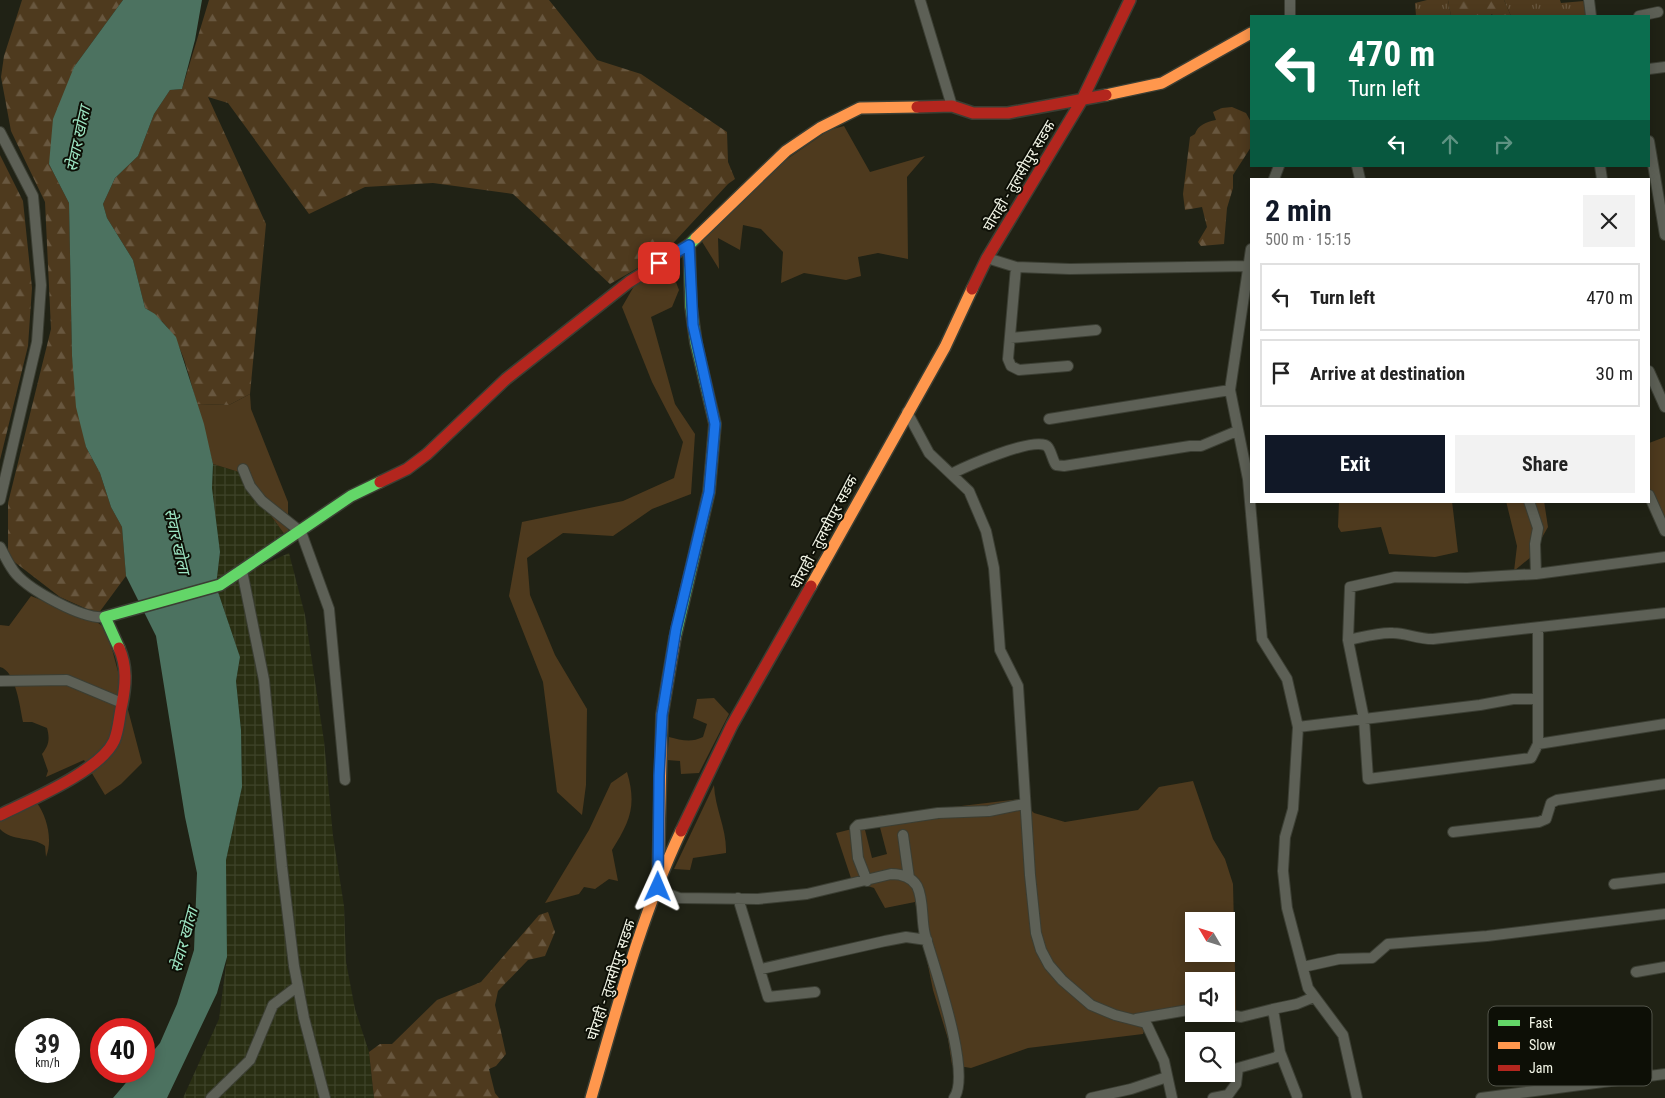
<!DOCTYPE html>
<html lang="en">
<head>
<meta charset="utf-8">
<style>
	:root { --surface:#fff; --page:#f2f2f2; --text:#222; --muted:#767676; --line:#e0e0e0; --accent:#111827 }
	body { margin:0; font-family:"Roboto Condensed","Noto Sans Devanagari",sans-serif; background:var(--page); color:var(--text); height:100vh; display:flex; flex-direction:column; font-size:19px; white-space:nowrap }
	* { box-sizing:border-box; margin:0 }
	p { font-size:16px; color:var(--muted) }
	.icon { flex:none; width:28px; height:28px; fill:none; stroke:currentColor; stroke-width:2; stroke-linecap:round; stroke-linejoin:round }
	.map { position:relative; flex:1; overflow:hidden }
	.side { position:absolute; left:1250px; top:178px; width:400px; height:325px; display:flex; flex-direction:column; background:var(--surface); border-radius:0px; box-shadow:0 2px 12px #0003 }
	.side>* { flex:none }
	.banner { position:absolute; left:1250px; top:15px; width:400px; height:152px; border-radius:0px; box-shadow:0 2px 12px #0003; background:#0b6e4f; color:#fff; overflow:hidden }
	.needle { width:32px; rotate:308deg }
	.controls { position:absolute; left:1185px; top:912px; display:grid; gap:10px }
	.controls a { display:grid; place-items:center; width:50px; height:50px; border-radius:0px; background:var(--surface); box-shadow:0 2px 12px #0003; font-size:25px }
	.speed { position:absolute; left:15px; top:1018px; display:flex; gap:10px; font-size:25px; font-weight:700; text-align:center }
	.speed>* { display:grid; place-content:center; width:65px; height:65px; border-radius:50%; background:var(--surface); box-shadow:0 2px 12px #0003; line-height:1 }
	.speed small { font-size:12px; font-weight:400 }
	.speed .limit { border:8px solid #d22; background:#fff; color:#111 }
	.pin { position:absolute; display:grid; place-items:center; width:42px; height:42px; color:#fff; margin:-21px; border-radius:10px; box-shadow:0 2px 8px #0006 }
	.me { position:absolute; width:55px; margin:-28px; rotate:1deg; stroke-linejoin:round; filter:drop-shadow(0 0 4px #0008) }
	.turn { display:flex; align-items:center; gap:18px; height:105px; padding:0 15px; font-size:22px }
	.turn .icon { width:65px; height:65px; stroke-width:2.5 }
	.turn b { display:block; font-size:35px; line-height:42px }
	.lanes { display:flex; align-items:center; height:48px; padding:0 15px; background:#0003; justify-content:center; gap:25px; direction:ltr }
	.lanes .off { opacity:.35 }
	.round { display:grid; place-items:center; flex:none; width:52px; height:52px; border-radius:0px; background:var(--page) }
	.summary { display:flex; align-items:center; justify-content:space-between; height:85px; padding:0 15px }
	h1 { font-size:30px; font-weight:700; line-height:38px; color:var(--accent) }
	.cta { display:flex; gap:10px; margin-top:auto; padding:10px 15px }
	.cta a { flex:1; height:58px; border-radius:0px; background:var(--accent); color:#fff; font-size:20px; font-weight:700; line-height:58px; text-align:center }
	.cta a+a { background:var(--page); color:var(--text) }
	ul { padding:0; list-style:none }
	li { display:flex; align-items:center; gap:15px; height:68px; margin:0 10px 8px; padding:0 5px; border:2px solid var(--line); border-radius:0px }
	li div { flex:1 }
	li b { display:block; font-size:19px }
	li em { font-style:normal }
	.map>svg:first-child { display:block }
	.industrial { fill:url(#industrial-grid) }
	.grass { fill:#4e3a1e; fill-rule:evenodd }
	.forest { fill:url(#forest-firs) }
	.park { fill:url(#park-tufts) }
	.water { fill:#4c7260 }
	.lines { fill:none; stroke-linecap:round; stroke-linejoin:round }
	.street-casing { stroke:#3b3e33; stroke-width:12 }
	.fast-casing { stroke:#3b3e33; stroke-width:14 }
	.slow-casing { stroke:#3b3e33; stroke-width:14 }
	.jam-casing { stroke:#3b3e33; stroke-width:14 }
	.street { stroke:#5d6056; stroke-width:10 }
	.fast { stroke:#63d668; stroke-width:11 }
	.slow { stroke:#ff974d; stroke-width:11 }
	.jam { stroke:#b3261e; stroke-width:11 }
	.route-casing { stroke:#114b97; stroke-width:12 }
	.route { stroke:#1a73e8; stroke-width:9 }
	.labels { text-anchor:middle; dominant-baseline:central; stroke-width:4; stroke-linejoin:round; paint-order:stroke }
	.street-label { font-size:15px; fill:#f3f6e7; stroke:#0d0f06 }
	.water-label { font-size:16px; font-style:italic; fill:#9ce4c2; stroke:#0d0f06 }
	.key { fill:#0d0f06; stroke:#52544a; stroke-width:1 }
	.key-label { font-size:14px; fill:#f3f6e7 }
</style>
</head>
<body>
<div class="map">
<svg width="1665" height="1098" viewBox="0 0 1665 1098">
	<defs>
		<pattern id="industrial-grid" width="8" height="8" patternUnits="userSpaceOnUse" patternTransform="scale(1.25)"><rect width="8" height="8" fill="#292e12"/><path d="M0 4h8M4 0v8" fill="none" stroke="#3e4329"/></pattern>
		<pattern id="forest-firs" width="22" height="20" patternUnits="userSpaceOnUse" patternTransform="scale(1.25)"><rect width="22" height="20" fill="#4e3a1e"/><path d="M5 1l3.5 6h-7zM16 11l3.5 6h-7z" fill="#68573f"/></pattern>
		<pattern id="park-tufts" width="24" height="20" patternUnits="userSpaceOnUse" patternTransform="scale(1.25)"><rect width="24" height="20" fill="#4e3a1e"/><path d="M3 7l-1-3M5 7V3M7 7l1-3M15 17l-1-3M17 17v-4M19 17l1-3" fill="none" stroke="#68573f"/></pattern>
	</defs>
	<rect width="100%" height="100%" fill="#202215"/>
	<!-- industrial -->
	<path class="industrial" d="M213,464l26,8 49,67 -38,32 39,-18 16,62 19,126 9,95 11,70 2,56 9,47 14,43 5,46h-191l36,-79 8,-62 -1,-97 16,-73 -1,-57 -5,-49 4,-24 -24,-71 4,-34 -8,-64z"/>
	<!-- grass -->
	<path class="grass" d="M844,126l26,46 55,-16 -18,21 1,82 -30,-6 -20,4 3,19 -15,4 -42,-7 -23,10 2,-31 -22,-23 -18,-4 -3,25 -22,-12 1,31 -23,-37 55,-48 78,-54z
		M658,270l16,7 5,13 -7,17 -21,10 24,87 20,30 -4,60 -39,15 -39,27 -50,-3 -36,25 3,37 25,60 32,54 -1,76 -4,30 -25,-23 -14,-110 -34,-86 13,-74 101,-21 51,-23 9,-36 -31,-60 -30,-75 15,-26z
		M250,394l1,15 37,93v37l-49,-67 -26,-8 -16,-60 32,1z
		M1665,437v87l-2,1 -14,-36v-46z
		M1339,501h113l6,51 -23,5 -46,-3 -8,-27 -40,5 -3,-5z
		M1506,501h38l4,26 -17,30 -17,14 3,-25z
		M31,596l66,26 10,8 35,133 -21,21 -16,11 -21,-35 -38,17 2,-6 -6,-17c7,-9 8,-15 5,-26l-15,-6h-9c-3,-14 -7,-51 -23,-55v-42l9,1z
		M714,698l15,16 -30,59 -18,1 -1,-13 -13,-1 2,-23c12,3 22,6 34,0l4,-13 -14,-6 4,-19z
		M627,772c10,34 3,49 -15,78l6,31 -9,-2 -14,10 -11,-2 -5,7 -34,9 44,-73 22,-47z
		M1193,781l20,58 12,20 8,25 3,129 -10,-1v-31h-32v25l-43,5 -8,23 -115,14 -57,20 -19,-3 -4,-26 -15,-49 -18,-88 -30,6 -11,-20 -22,-7 -16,-48 28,-7 8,32 15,-4 -10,-38 143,-17 14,14 31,9 73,-12 21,-23zM1194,921h32v33h-32z
		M714,785c1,24 13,44 12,68l-33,5 -3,12 -16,-1z
		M37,803c10,14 16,37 9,54l-1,-11c-13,-10 -33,-4 -45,-17v-11z"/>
	<!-- forest -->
	<path class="forest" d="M22,0h101l-49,67 -25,97 20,39 3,153 14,91 14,26 11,34 11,20 4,49 -28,38 -38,-17 -52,-40v-54l43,-174 -6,-127 -34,-71 -10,-54 3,-21z
		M209,0h340l48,60 44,14 86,58 1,30 7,17 -7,5 -64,69 -54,31 -97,-90 -80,-11 -68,4 -56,27 -81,-111 -20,-6 58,127 -16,170 -21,11 -32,-1c-11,-37 -16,-75 -52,-96l-12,-48 -26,-42 -4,-14 12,-26 23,-22 16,-42 16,-24 12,-1z
		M1448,0h56l7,16h-18l-1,-2 -2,2h-39z
		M1232,107l14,6 5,9v25l-18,28v13l-6,20 -3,36 -23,2 -3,-4 9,-15 -5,-20 -17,3 -2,-16 7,-57 5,-3c3,-9 11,-12 21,-14l-3,-8 9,-4z
		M0,155l23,46 9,87 -4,58 -28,114z
		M548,912l7,20 -10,24 -17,4 -30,31 -3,14 11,49 -10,12 -7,3 6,24 4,5h-125l-5,-46 11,-8h12l45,-44 44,-18 58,-67z"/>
	<!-- park -->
	<path class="park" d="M1427,0h21l3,16h-35l-1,-13z
		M1504,0h56l1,3 23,-2 2,15h-75z"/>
	<!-- water -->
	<path class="water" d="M123,0h79l-7,40 -13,49 -12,1 -16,24 -16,42 -23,22 -12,26 4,14 26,42 12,48 10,6 21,23 28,87 9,40 -1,24 8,64 -4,34 24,71 -4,24 5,49 1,57 -16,73 1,97 -10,36 -50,105h-54l23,-27h8v-9l16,-19 17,-39 17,-54 3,-77 -12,-56 -29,-181 -30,-60 -4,-49 -11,-20 -11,-34 -14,-26 -10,-40 -4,-51 -3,-153 -20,-39 4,-45 21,-52z"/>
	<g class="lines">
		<!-- street casing -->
		<g class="street-casing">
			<path id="street" d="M920,0l32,106
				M1589,0l2,16
				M1290,16v-16
				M1639,16l19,-4
				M1649,69l16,-2
				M0,132l33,64 8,89 -4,57 -37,158
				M1649,141l16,94
				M1357,166l3,13
				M1600,166l2,13
				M1274,179l5,-13
				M1251,249l-21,141 18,89 14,160 25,40 11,48 -5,82 -8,28 -2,34 4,37 21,80 35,47 14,63
				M987,258l29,9 54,2 178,-3
				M1016,267l-8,92 3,7 8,4 49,-4
				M1010,338l86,-8
				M1649,371l16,36
				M907,412l22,41 40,38 17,40 8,37 6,82 18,36 12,189 6,58 5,17 8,15 13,15 29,25 24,10 31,8 18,38 8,37
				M1049,419l181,-29
				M243,469l7,17 12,15 39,31 28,77 16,171
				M951,474c16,-8 77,-35 94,-29 6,2 7,15 11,20l8,1 126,-20h11l36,-15
				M1649,495l16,36
				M1529,501l9,27 -3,16 1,30
				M0,547c5,9 9,19 16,27 14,16 67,46 89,43
				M1665,557l-129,17 -69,4 -72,-1 -45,10 -2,53 16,79 4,60 163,-21 7,-14 127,-20
				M242,571l22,109 18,187 12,99 10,52 21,80
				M1348,640c15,-3 31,-8 45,-7 14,0 23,6 40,6l232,-26
				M0,681l67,-1 55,23
				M1298,727l182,-22 33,-6h25
				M1538,744v-115
				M1453,832l86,-10 7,-3 5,-16 6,-3 108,-16
				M903,835l6,43
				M867,881l-9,-23 -3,-30 3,-3 80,-12 51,-2 35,-7
				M1614,884l51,-6
				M657,890l22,8 79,1 49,-5 84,-20c10,0 20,2 26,12 7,14 4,34 8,49 9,32 47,138 29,163
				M738,898l30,99 47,-5
				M1303,967l36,-8 33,-1 16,-14 99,-8 178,-22
				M761,969l124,-28 21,-4 21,3
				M1636,972l29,-5
				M1226,1014l15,3 32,-8
				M1136,1019l58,-10
				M1280,1052l17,44
				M211,1098l39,-38 23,-55 25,-19
				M1091,1098l40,-9 36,-12
				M1213,1098l15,-3 8,-11 2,-16 39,-11 3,-5 -7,-43 24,-5 17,-7
				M1481,1098l184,-24"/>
		</g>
		<!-- fast casing -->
		<g class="fast-casing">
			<path id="fast" d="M675,638l34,-146 6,-68 -19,-81 -5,-36 -2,-62 7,-7
				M119,648l-14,-31 115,-32 131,-89 29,-14"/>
		</g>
		<!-- slow casing -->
		<g class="slow-casing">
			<path id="slow" d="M1106,95l56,-12 89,-50
				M696,238l90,-87 34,-23 40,-20 57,-1
				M811,586l134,-239 27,-58
				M658,881l4,-166 13,-77
				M591,1098c26,-90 50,-182 90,-267"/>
		</g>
		<!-- jam casing -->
		<g class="jam-casing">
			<path id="jam" d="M917,107l35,-1 21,7h35l98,-18
				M972,289l15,-31 95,-158 48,-100
				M380,482l27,-13 20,-15 79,-75 123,-97 60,-37
				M0,815c30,-15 100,-44 114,-74 5,-11 5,-25 8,-37 4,-20 5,-38 -3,-56
				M681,831l51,-106 79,-139"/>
		</g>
		<!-- street -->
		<use href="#street" class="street"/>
		<!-- fast -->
		<use href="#fast" class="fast"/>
		<!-- slow -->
		<use href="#slow" class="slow"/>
		<!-- jam -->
		<use href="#jam" class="jam"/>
	</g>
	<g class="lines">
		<!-- route casing -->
		<g class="route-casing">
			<path id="route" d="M658,887l1,-111 3,-61 14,-86 33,-137 6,-68 -22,-99 -4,-80 -30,18"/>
		</g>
		<!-- route -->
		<use href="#route" class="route"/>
	</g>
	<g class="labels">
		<!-- street labels -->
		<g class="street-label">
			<text transform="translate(1019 176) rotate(-59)">घोराही - तुलसीपुर सडक</text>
			<text transform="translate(824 532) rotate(-62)">घोराही - तुलसीपुर सडक</text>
			<text transform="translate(611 980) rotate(-72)">घोराही - तुलसीपुर सडक</text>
		</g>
		<!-- water labels -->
		<g class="water-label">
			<text transform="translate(78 139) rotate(-78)">सेवार खोला</text>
			<text transform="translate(177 541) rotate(77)">सेवार खोला</text>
			<text transform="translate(184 940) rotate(-75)">सेवार खोला</text>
		</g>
	</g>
	<!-- legend -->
	<rect x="1488" y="1006" width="164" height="80" rx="8" class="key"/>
	<rect x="1498" y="1020" width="22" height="6" fill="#63d668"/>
	<rect x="1498" y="1042" width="22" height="7" fill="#ff974d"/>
	<rect x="1498" y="1065" width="22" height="6" fill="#b3261e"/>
	<g class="key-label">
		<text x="1529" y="1028">Fast</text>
		<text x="1529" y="1050">Slow</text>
		<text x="1529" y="1073">Jam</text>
	</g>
</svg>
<div class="controls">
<a><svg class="needle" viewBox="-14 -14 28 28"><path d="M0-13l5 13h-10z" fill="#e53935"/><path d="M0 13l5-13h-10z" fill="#767676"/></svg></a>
<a><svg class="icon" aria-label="sound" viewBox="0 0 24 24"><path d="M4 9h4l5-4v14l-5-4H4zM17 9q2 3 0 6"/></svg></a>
<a><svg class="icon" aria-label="search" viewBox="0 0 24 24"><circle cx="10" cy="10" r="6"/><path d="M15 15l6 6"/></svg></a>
</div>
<div class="speed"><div>39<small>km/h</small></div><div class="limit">40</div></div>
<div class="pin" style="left:659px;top:263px;background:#d93025"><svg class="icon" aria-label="arrive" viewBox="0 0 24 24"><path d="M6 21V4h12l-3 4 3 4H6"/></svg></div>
<svg class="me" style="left:658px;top:887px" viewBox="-20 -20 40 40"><path d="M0-17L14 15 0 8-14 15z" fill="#1a73e8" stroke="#fff" stroke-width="4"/></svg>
<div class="banner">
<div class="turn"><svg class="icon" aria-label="left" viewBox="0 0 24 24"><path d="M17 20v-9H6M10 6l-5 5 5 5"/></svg><div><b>470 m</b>Turn left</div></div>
<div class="lanes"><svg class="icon" aria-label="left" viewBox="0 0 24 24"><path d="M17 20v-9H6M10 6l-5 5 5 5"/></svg><svg class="icon off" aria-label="ahead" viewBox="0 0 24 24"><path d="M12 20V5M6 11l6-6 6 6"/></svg><svg class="icon off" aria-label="right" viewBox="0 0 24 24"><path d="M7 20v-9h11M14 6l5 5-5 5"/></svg></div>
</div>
<section class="side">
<div class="summary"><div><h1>2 min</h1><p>500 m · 15:15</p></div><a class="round"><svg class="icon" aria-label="close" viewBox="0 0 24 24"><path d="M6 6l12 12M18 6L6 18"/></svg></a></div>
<ul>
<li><svg class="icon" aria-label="left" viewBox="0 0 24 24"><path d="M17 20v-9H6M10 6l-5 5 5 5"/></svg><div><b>Turn left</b></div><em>470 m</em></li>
<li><svg class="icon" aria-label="arrive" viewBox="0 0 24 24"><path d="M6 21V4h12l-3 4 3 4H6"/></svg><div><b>Arrive at destination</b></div><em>30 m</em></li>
</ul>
<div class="cta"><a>Exit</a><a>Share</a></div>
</section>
</div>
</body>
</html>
